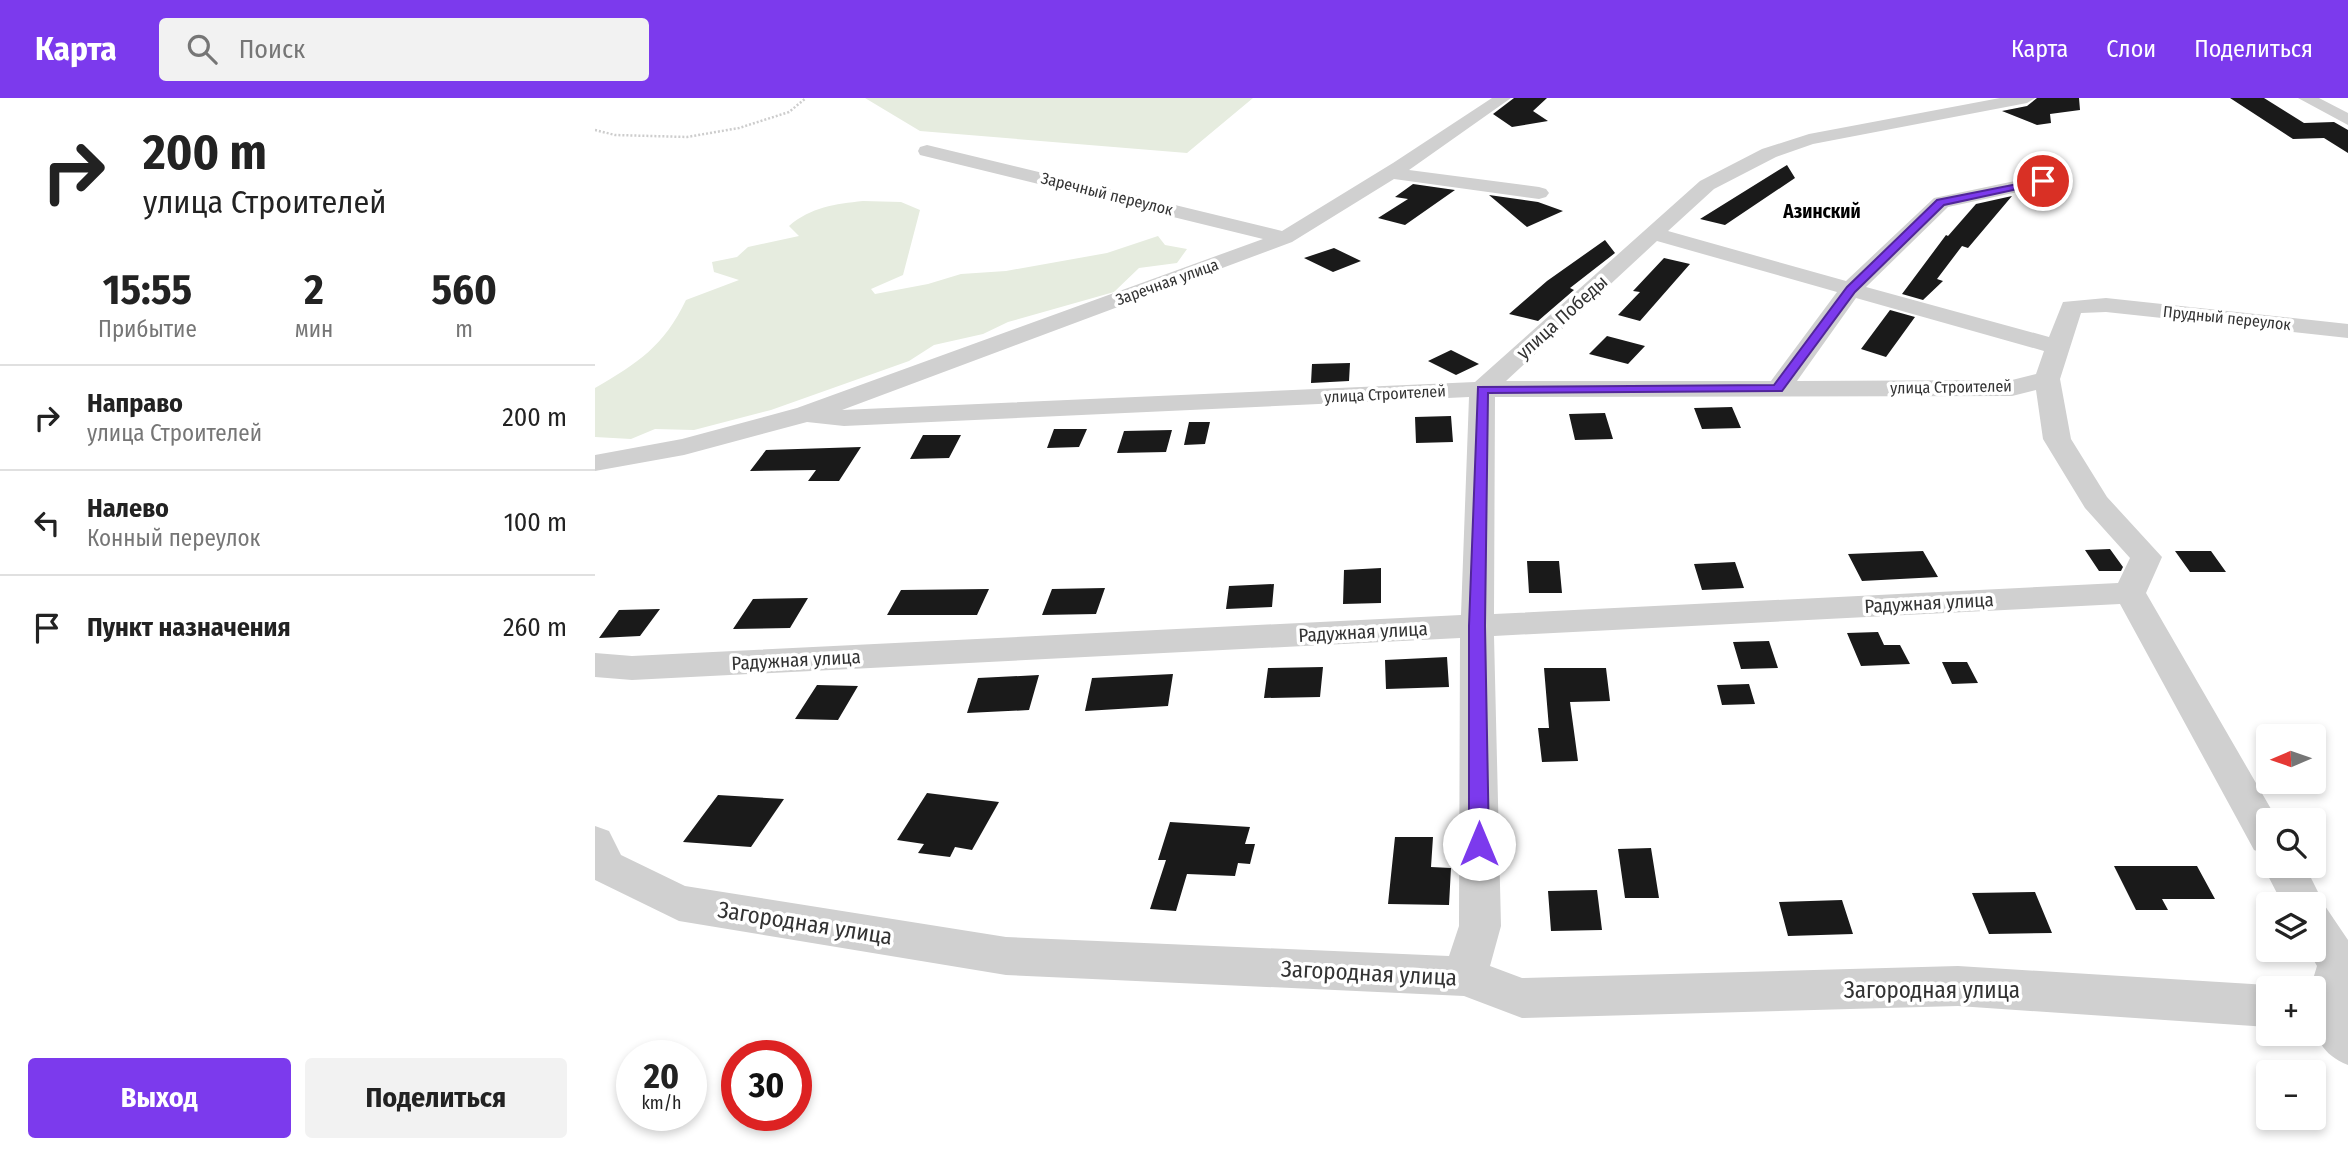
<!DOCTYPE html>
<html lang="ru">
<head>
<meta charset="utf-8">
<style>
	:root { --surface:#fff; --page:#f2f2f2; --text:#222; --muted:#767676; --line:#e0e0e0; --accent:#7c3aed }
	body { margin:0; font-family:"Fira Sans Condensed",sans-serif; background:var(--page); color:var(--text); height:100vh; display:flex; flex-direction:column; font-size:26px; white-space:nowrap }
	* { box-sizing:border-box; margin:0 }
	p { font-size:23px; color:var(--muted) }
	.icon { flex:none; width:38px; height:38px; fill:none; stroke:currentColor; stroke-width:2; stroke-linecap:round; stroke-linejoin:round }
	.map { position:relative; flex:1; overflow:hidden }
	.drawer { display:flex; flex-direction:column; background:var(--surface); width:595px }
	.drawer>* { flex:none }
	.banner { background:#fff; color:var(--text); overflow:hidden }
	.needle { width:46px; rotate:268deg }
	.fabs { position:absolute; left:1661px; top:626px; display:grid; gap:14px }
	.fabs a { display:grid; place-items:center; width:70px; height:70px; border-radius:7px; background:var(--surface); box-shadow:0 4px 10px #0003; font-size:35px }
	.speed { position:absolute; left:21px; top:942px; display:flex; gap:14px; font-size:35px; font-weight:700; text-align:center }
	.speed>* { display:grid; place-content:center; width:91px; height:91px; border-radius:50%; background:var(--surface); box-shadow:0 4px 10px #0003; line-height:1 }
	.speed small { font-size:18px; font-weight:400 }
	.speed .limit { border:10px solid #d22; background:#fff; color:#111 }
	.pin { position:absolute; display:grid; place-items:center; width:60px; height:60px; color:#fff; margin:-30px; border:4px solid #fff; border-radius:50%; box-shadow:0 2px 7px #0007 }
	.me { position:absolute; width:77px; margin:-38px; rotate:0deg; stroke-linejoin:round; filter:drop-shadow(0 0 5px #0008) }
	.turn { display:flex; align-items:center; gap:24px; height:147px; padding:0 28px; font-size:32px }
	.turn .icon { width:91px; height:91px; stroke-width:2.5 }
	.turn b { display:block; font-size:49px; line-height:60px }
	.eta { display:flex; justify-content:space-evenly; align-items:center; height:119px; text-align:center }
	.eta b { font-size:42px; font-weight:700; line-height:49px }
	.button { display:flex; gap:14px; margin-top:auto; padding:14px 28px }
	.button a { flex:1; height:80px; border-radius:7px; background:var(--accent); color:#fff; font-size:28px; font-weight:700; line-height:80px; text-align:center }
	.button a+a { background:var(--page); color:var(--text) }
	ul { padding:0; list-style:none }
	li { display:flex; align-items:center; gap:21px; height:105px; padding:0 28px; border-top:2px solid var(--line) }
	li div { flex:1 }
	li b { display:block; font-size:26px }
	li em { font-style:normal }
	header { display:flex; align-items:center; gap:42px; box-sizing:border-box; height:98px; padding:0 35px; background:var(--accent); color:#fff }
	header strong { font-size:33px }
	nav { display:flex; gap:38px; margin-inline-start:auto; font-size:24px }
	.search { width:490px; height:63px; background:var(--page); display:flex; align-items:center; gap:18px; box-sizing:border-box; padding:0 24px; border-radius:7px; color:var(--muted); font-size:26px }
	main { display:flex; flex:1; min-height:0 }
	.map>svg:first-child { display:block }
	.green { fill:#e6ecdf }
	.building { fill:#1a1a1a }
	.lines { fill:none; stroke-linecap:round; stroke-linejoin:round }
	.path { stroke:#cdcdcd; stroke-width:2.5; stroke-dasharray:2 2; stroke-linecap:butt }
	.minor { fill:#d0d0d0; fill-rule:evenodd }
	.route { fill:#7c3aed; stroke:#51269a; stroke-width:2 }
	.labels { text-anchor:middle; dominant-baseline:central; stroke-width:7; stroke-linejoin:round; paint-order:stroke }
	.far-street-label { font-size:16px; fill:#333; stroke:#fff }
	.far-quarter-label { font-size:19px; font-weight:bold; fill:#000; stroke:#fff }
	.street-label { font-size:19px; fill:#333; stroke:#fff }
	.near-street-label { font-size:23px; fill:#333; stroke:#fff }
</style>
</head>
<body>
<header>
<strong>Карта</strong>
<div class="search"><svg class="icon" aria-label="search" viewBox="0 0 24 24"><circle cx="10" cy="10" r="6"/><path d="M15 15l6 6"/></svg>Поиск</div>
<nav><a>Карта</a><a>Слои</a><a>Поделиться</a></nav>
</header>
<main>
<section class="drawer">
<div class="banner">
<div class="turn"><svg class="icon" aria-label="right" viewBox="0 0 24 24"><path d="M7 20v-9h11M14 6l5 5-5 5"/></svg><div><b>200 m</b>улица Строителей</div></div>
</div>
<div class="eta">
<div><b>15:55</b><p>Прибытие</p></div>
<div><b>2</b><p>мин</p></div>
<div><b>560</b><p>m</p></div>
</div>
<ul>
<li><svg class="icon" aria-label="right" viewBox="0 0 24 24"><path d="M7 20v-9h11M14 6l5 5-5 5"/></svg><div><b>Направо</b><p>улица Строителей</p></div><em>200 m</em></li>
<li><svg class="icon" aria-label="left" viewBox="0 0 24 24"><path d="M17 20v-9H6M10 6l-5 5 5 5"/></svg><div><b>Налево</b><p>Конный переулок</p></div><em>100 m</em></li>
<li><svg class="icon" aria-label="arrive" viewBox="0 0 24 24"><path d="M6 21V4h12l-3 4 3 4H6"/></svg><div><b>Пункт назначения</b></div><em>260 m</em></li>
</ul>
<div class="button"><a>Выход</a><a>Поделиться</a></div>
</section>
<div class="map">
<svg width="1753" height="1054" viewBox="0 0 1753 1054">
	<rect width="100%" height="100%" fill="#fff"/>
	<!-- green -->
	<path class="green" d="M270,0h388l-66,55 -267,-22z
		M268,103l38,1 19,8 -17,65 -32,14 4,5 53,-10 33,-10 45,-3 101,-18 51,-17 7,9 22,4 -10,14 -38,5 -25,24 -106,30 -25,12 -49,11 -25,16 -138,49 -77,20 -39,-1 -24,10 -36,-2v-49c43,-25 69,-42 91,-88l53,-20 -25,-8 -2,-10 25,-5 11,-10 51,-11 -10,-10c22,-19 46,-22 74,-25z"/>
	<!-- building -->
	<path class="building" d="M919,0h33l-14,13 15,10 -36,6 -19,-13z
		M1442,0h42l1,12 -30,4 1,9 -14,2 -35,-14 25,-5z
		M1635,0h34l40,25 30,-1 14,8v23l-24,-15 -31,1z
		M1192,67l8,13 -70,47 -25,-6z
		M818,86l42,6 -50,35 -27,-7 30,-19 -13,-2z
		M894,97l49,7 25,9 -36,16z
		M1417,98l-44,52 -6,-2 -25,33 6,2 -20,19 -21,-6 44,-59 2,1 28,-32z
		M1010,142l10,13 -45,35 4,2 -36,31 -29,-7 38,-33z
		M739,150l27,13 -28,11 -29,-14z
		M1069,160l26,6 -50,57 -22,-6 22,-23 -7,-1z
		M1295,212l25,7 -29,40 -25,-8z
		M1012,238l38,10 -17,18 -39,-10z
		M856,252l28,14 -23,11 -28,-14z
		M755,265l-1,18 -38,2 1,-19z
		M1137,309l9,21 -39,1 -8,-21z
		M1010,315l8,26 -38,1 -6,-26z
		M856,318l2,26 -37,1 -1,-26z
		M594,324h21l-5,22 -21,1z
		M459,331h33l-8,18 -32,1z
		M577,332l-6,22 -49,1 7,-22z
		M328,337h38l-12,23 -39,1z
		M266,349l-22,34h-31l8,-11 -66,1 16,-21z
		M1515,451l13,18 -2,4h-22l-14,-21z
		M1328,453l15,26 -76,4 -14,-27z
		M1580,453h36l15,21h-36z
		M932,463h32l3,32h-33z
		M1140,464l9,26 -42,2 -8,-26z
		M786,470v35l-38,1 1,-34z
		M679,486l-2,23 -46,2 3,-23z
		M510,490l-9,26 -54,1 10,-26z
		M394,491l-12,26h-90l14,-25z
		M213,500l-18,30 -57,1 20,-30z
		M65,511l-20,27 -41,2 20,-28z
		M1283,534l6,13h16l10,19 -49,2 -14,-33z
		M1174,543l9,27 -37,1 -8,-27z
		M852,559l2,30 -63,2 -1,-29z
		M1347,564h25l11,21 -26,1z
		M728,569l-3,30 -56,1 4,-30z
		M949,570h62l4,33 -40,1 8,59 -36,1 -4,-34h11z
		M578,576l-5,32 -83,5 7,-33z
		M444,577l-10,35 -62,3 11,-35z
		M1154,586l6,20 -33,1 -5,-20z
		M222,587l41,1 -20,34 -43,-1z
		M332,695l72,9 -27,48 -17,-3 -5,10 -32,-4 6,-9 -27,-4z
		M123,697l66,4 -33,48 -68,-5z
		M575,724l80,5 -5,17h10l-5,20 -12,-1 -3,13 -48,-2 -11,37 -26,-2 16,-49h-8z
		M800,739h38l-2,30 20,1 -2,37 -61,-1z
		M1056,750l8,50h-34l-7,-49z
		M1519,768h83l18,33h-53l6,11h-32z
		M1002,792l5,40 -51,1 -3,-40z
		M1440,794l17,41 -63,1 -17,-41z
		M1247,802l11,34 -65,2 -9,-34z"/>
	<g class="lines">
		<!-- path -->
		<path class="path" d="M0,32l20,5 72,2 52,-9 50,-16 17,-14"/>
		<!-- minor -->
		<path class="minor" d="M897,0h19l-102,72 130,17 7,2 3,4 -3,4 -7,2 -145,-20 -102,63 -450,168 633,-28 225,-201 62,-32 47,-15 191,-36h35l-8,5 -214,41 -37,13 -62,32 -46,42 178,50 88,-83 109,-23 7,2 3,4 -3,4 -102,22 -82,80 183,50 14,-35 43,-4 242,26v14l-242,-26 -25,1 -21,66 11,60 36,58 55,60 -16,36 132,228h-10v34l-14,-5 -134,-246 -626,32 7,290 -11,40 32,12 436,-12 310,19 9,4h-9v38l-310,-21 -436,12 -58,-22 -458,-21 -327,-54 -84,-41v-54l14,5 12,24 64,31 321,51 443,19 10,-30 1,-288 -828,42 -37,-3v-24l37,3 829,-41 8,-218 -625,29 -37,-4 -123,33 -89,16v-16l87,-16 115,-31 466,-169 -343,-84 -2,-4 2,-4 7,-2 355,86 111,-68zM1062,143l180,51 -66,89h-265zM1261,200l188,53 -8,23 -24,6 -215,1zM1441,292l7,49 42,69 45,50 -12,25 -624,31 1,-217 517,-1z
			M1703,0h21l29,15v12z
			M1673,757v11h37l20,40 23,34v125c-37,-15 -35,-42 -35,-76h-3l7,-23 -9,-16h5v-45h-30l-20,-39z"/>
	</g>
	<!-- route -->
	<path class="route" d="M1448,81l4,2 -1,2 -102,22 -89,87 -73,99 -294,2 -3,233 4,218 -3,5 -7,3 -7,-3 -3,-5v-218l9,-239 296,-2 73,-98 90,-87z"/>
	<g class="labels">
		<!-- far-street labels -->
		<g class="far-street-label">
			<text transform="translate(512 96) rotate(14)">Заречный переулок</text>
			<text transform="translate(572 184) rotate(-20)">Заречная улица</text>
			<text transform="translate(1632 220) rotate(6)">Прудный переулок</text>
			<text transform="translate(1356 289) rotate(-1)">улица Строителей</text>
			<text transform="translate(790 296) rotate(-3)">улица Строителей</text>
		</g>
		<!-- far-quarter labels -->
		<g class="far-quarter-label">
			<text x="1227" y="113">Азинский</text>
		</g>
		<!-- street labels -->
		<g class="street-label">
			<text transform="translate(967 219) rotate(-42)">улица Победы</text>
			<text transform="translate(1334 505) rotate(-3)">Радужная улица</text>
			<text transform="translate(768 534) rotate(-3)">Радужная улица</text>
			<text transform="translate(201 562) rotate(-3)">Радужная улица</text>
		</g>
		<!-- near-street labels -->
		<g class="near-street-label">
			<text transform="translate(210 825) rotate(9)">Загородная улица</text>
			<text transform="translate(774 875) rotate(3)">Загородная улица</text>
			<text x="1337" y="892">Загородная улица</text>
		</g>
	</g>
</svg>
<div class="fabs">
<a><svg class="needle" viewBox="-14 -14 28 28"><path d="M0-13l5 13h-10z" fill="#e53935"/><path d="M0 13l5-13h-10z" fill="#767676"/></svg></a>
<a><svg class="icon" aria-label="search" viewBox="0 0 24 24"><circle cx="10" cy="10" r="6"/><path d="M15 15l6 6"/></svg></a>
<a><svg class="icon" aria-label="layers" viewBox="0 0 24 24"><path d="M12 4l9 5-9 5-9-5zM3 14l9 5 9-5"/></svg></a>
<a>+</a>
<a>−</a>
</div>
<div class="speed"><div>20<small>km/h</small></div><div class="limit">30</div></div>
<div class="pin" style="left:1448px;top:83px;background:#d93025"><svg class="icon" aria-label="arrive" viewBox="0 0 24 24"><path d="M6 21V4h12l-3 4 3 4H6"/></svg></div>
<svg class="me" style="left:884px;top:746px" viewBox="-20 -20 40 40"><circle r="19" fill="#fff"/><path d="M0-13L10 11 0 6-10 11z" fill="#7c3aed"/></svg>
</div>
</main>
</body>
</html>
